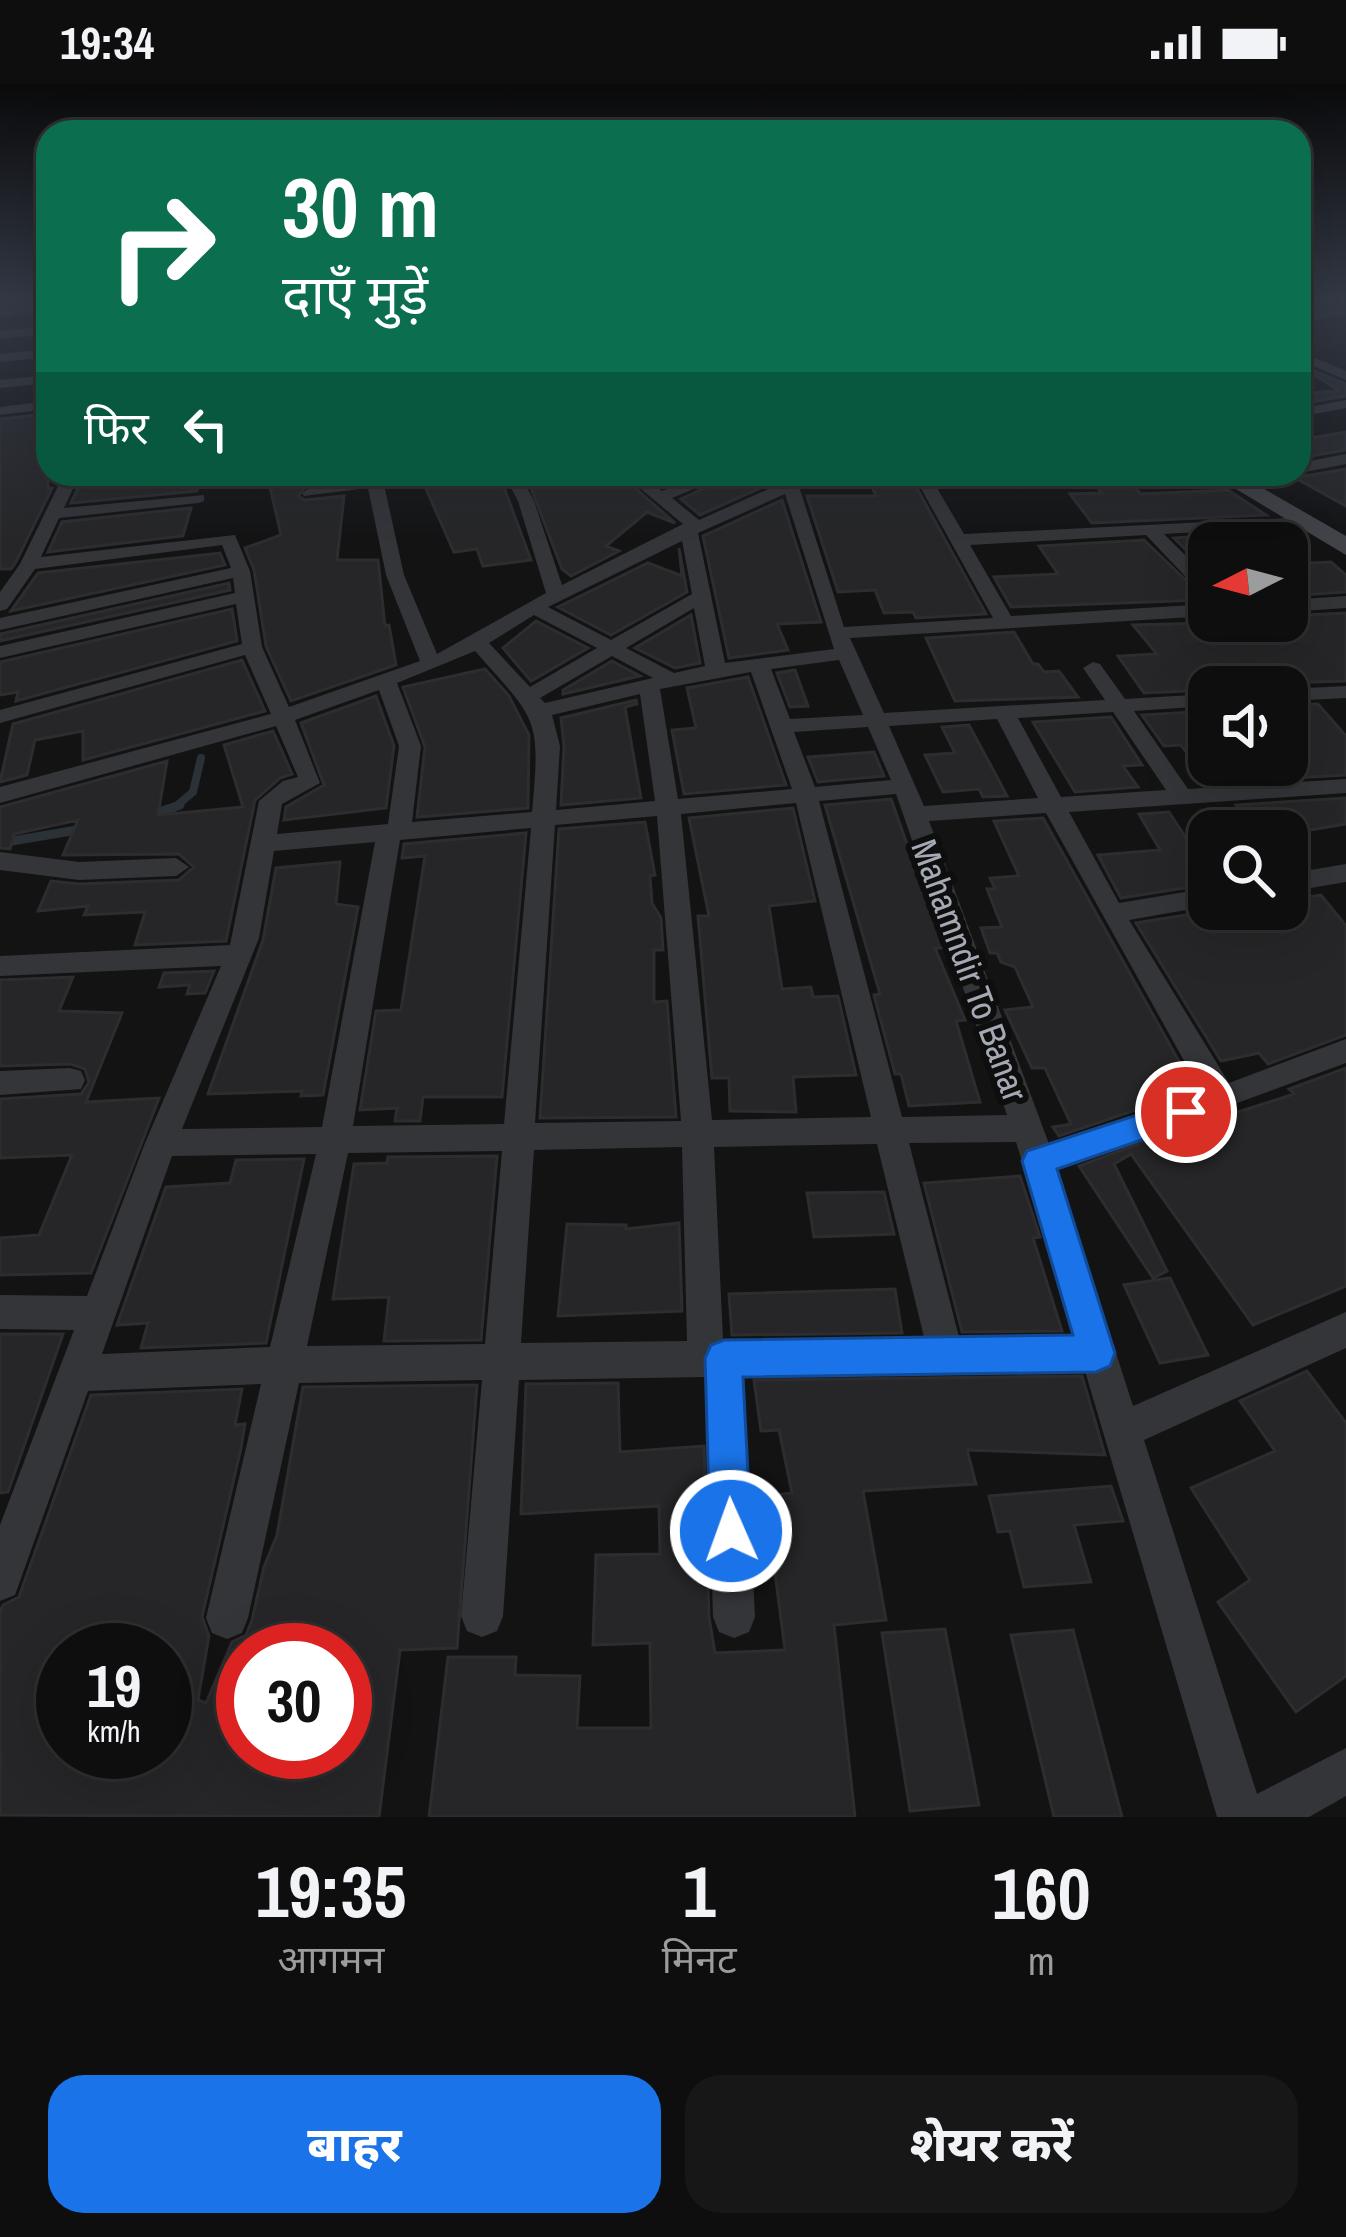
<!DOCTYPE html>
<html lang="hi">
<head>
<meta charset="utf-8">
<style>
	:root { --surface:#0e0e0f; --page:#171718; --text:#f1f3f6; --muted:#9b9c9e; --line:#2e2e2f; --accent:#1a73e8 }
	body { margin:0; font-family:"Archivo Narrow","Noto Sans Devanagari",sans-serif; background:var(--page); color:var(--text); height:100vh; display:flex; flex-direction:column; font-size:45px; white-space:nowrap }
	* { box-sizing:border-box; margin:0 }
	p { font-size:39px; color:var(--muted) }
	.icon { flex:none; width:66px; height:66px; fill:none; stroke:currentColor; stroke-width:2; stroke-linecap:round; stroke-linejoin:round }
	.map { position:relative; height:1733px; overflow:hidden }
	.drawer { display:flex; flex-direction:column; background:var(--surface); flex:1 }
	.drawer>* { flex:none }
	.guide { position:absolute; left:36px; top:36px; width:1275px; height:366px; border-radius:36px; box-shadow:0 12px 48px #0002,0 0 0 3px var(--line); background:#0b6e4f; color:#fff; overflow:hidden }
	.needle { width:78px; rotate:264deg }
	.controls { position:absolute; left:1188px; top:438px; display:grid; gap:24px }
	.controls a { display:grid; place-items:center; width:120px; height:120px; border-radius:24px; background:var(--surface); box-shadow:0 12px 48px #0002,0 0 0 3px var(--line); font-size:60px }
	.speed { position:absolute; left:36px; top:1539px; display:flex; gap:24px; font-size:60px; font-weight:700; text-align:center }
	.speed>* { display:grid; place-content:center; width:156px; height:156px; border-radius:50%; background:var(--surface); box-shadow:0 12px 48px #0002,0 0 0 3px var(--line); line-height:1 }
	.speed small { font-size:30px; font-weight:400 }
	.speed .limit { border:18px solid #d22; background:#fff; color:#111 }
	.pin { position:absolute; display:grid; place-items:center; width:102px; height:102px; color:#fff; margin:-51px; border:6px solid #fff; border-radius:50%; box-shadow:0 3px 12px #0007 }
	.me { position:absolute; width:132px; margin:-66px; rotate:358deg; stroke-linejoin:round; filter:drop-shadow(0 0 9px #0008) }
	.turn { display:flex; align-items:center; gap:42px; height:252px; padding:0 48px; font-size:54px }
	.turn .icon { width:156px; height:156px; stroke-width:2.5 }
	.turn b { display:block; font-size:84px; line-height:102px }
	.then { display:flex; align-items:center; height:114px; padding:0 48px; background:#0003; gap:24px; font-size:45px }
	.eta { display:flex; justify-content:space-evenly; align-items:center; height:204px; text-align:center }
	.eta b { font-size:72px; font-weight:800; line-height:84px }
	.button { display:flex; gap:24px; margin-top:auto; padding:24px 48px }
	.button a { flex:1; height:138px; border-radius:36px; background:var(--accent); color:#fff; font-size:48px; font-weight:800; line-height:138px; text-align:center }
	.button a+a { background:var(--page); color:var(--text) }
	.status { display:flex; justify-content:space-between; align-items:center; height:84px; padding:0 60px; background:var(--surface); direction:ltr }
	.status svg { height:33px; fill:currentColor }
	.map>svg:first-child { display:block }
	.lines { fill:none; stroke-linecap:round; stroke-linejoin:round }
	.stream-far1 { stroke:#2a3137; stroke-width:8 }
	.stream { stroke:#2a3137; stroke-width:9 }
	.building { fill:#262628; stroke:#2d2d30; stroke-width:3; fill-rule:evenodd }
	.street { fill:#343539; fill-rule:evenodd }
	.secondary { fill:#424449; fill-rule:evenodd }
	.route { fill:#1a73e8; stroke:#114b97; stroke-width:3 }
	.labels { text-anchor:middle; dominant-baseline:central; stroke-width:12; stroke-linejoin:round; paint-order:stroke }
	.street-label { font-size:36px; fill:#a5a9b4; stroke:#0e0e0f }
</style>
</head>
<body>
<div class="status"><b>19:34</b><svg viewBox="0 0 49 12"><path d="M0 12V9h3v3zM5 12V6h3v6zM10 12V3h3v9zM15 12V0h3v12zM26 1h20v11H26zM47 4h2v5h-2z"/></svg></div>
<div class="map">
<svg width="1346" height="1733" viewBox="0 0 1346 1733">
	<rect width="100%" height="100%" fill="#131314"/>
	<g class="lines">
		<!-- stream-far1 -->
		<path class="stream-far1" d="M174,724l19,-16 8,-34"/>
		<!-- stream -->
		<path class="stream" d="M147,732l33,-11
			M0,759l83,-14"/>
	</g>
	<!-- building -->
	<path class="building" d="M1299,281l47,19v12l-47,8v-9l39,-5z
		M48,330v74h4l-36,74 -5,7h-11v-150z
		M1346,348v18l-47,8v-18z
		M1346,385v37l-47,-26v-3z
		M97,390h105l-5,17 -126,12 8,-17h14z
		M267,390h79l-38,10 -10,12 7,4 39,-4 -7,64h41l7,66 4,-1 7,40 -105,36 -25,-55 -12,-76 -9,-22 36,-13z
		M431,390h68l32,86 -48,6 -6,-17 -23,3 -32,-72z
		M570,390h49l56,49 -28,-11 -41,34 13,5 -48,25 -9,-7 -34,-89z
		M734,390h41l1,7 -76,34 -19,-16z
		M866,390h43l77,140 -70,4 -3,-6 -29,1 -9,-23 -37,2 -31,-96h69z
		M1086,390h35l20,20 87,-4 38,25 -174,8 -22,-29 32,-1z
		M782,416l39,122 -44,2 11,26 -59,8 -26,-122z
		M191,424l-8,28 -135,16 14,-30z
		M1222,451l7,8h-20v30l-35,-35z
		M1144,456l62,60 -195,7 -17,-30 64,-3 -19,-28z
		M1287,458l24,21 20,-1 15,13v17l-59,4z
		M679,464l8,44 -76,43 -53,-28 90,-44 34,13z
		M220,469l5,12 -214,46 27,-38z
		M229,499l1,7 -230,51v-7z
		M232,525l5,32 -221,60 2,-9 -18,3v-33z
		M1346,529v68l-137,4v5l-65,3 -26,-37 39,-2 -24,-29 154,-4v-5z
		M691,531l9,48 -25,5 -40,-20z
		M536,537l52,27 -57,33 -28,-33z
		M1014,548l19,32h5l6,8 15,-1 19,26 -123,4 -29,-63z
		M242,576l23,51 -182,49v-29l-48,9 -8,35 -27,7 13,-58z
		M612,577l28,15 -77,18v-4z
		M485,585l24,27 20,39 -1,73 -111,9 8,-70 -22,-60z
		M795,586l13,36 -18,1 -13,-34z
		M748,593l38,108 -102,9 -12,-64 24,-2 -9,-40z
		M376,612l18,50 -8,62 -102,12 2,-13 38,-22 -23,-62z
		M636,616l1,4 -12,3 16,91 -80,7 3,-59 -3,-28z
		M1318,620l28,32v39l-126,7 -11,-16v17l-28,-38 -17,1 -22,-31 67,-4v54h78v-60z
		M1111,633l31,48 -19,1 15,21 -63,5 -42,-70z
		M969,641l28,52 10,19 -24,1 -4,-8 -36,3 -18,-37 30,-2 -13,-26z
		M273,647l19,43 -12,4 -25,22 -29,141 -91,4 10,-33 -61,3 4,-9 -50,5 13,-30 28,3 100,-4 15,-13 -15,-13 -116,1 15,-35 -64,14 -4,15 -10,-1v-41l167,-46 -9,54 85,-8 -19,-62z
		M874,668l10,24 -66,6 -10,-25z
		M1346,714v26l-36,6 -56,1 -18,-26z
		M891,715l53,149h-9l30,72 -9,1 24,81 -71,4 -8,-32h-6l-21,-79 6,-1 -55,-189z
		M793,724l22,93 -46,5 13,83 29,-2 2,10 25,-1 18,79 -63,2 3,35 -66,-1 -1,-33h-17l-14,-162h11l-20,-98z
		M1169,728l17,26 23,-2v48l-88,14 -23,-43 62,-5 -21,-36z
		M1043,734l152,272 -136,46 -6,-9 18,-3 -26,-56h-13l-27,-58 28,-3 -18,-40 -14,-5 -4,-9h-7l-9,-25 21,-1 -15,-38h8l-5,-11 29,-2 -25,-55z
		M645,738l10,53 -5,1 2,27 9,15 2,32h-9v52l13,-1 9,116 -136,1 19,-289z
		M526,749l-24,264h-79l-3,24h-25l2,-13 -37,2 16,-99 25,-1 24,-154 -23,2 2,-14z
		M340,778l-4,42 22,3 -35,188 -22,1 1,-5 -94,3 55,-154 13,-72z
		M1321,811l25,31v109l-78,29 -9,-11 -38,8 -85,-138 88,-14h63v-9z
		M214,887l-9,22 -18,1 3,-9 -31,2 5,-14z
		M73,893l-14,34 63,2 -36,89 73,-4 -68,175 -91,2v-37l39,-3 33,-80 -72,3v-59l81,-5 8,-12 -4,-13 -14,-5 -71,2v-86z
		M1346,984v218l-93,39 -122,-171 -17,10 53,107 -14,7 -74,-112 156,-58 3,4 56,-18 -5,-5z
		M497,1072l-16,184 -97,1 5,-44 -56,2 21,-135 33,-1 1,-6z
		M304,1075l-38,184 -125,5 7,-25 -31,2 49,-138 64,-4 6,-23z
		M1020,1092l20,61 -7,1 29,93 -100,1 -38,-149z
		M884,1108l10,42 -80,3 -7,-44z
		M679,1139l3,88 -124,5 9,-92 59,1v4z
		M1170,1194l38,77 -48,8 -36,-78z
		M895,1205l7,44 -170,2 -3,-41z
		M0,1250h63l-55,158 -8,1z
		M1307,1287l39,52v253l-50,36 -78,-110 32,-22 -59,-92 84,-37 -35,-50z
		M1082,1292l23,79 -138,-5 9,34 -113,7 23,129 -52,5 21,192h-426l19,-160h68l-1,18 65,1 -3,52h74l-1,-85 -57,2 3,-90 64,-1 -1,-48 -138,8 5,-130 92,-1 2,69 84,-6 5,171 6,36 70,-3 -20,-154 27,-3 -13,-63 -18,1 -7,-51z
		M477,1301l-20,263 -57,2 -21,167 -379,-2v-203l3,-7 16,-8 72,-202 151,-6 -7,36 10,-1 -4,24 -39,169 7,19 -11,64 8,3 26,-61 14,-7 6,-15 12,-53 13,-32 26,-148zM165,1559v109h-102v-102zM243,1566h102v102h-102z
		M1111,1402l12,35 -49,4 17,57 -67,5 -14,-56 -12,1 -9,-36z
		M945,1545l34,176 -69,6 -28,-178z
		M1073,1546l49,187h-68l-43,-182z"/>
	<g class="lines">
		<!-- street -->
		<path class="street" d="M48,220v8l-48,5v-8z
			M1346,222v8l-47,8v-8z
			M48,242v8l-48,5v-8z
			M48,265v8l-48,5v-8z
			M1299,267l47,20v9l-47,-20z
			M48,291v8l-48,5v-8z
			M1346,316v8l-47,9v-8z
			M48,317v8l-48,6v-8z
			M1346,370v10l-47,9v-10z
			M64,390h16l-16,34 140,-13v6l-6,2 -139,15 -18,39 194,-22 15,36 12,76 27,60 131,-46 -34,-86 -18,-87 -64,8 -2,-3 8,-5 83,-14h34l-43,11 20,90 33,79 109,-61 -28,-92 -14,-27h16l14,27 28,84 121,-61 -60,-50h18l21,17 45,-17h23l-58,24 27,22 83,-37 -3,-9h16l49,153 149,-9 -80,-144h124l-8,5 -95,4 30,51 345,-17 2,4 -8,5 -139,8 45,45v17l-7,-2 -56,-59 -176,10 41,71 198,-12v12l-359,22 34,75 221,-13 -22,-32 10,-6 7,2 25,35 84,-5v12l-75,5 54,78 158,-10v14l-277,19 50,91 90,-15v18l-80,14 100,163 117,-44v24l-289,106 76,237 213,-94v36l-202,92 113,354 89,-46v48l-37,21h-92l-132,-446 -342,5 12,241 -6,15 -15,6 -15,-6 -6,-15 -7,-240 -187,3 -16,236 -6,15 -15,6 -15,-6 -6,-15 21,-236 -183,3 -51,235 -6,15 -15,6 -15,-6 -6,-15 55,-234 -173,7 -73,204 -15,6v-76l74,-195 -74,-1v-34l87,1 58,-153 76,-177 -221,10v-20l230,-11 29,-144 24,-20 15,-4 -22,-51 -276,77v-16l271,-73 -26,-59 -245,68v-13l242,-66 -6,-40 -236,54v-12l235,-53 -2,-15 -233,52v-12l231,-50 -9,-23 -187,24 -28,40 -7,2v-19l20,-28zM785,410l49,155 -109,14 -27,-130zM682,457l10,53 -81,46 -63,-33zM694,524l11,58 -31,7 -48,-25zM534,531l63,33 -67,39 -41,-44zM475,567c62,70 66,65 57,161l-120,10 9,-76 -24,-63zM612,572l41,22 -108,25 -5,-5zM839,576l24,55 -73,4 -19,-50zM751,588l41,117 -114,10 -18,-110zM379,606l20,56 -11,78 -111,10 5,-30 38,-21 -25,-63zM640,610l15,107 -99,9 4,-64 -8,-31zM1113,628l53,78 -105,7 -43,-79zM997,635l41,79 -114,8 -35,-80zM868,643l23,53 -76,7 -21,-55zM896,710l7,20 104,301 -105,2 -83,-316zM796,719l75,314 -159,3 -31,-306zM1046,729l156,280 -153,51 -120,-323zM657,732l24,305 -146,2 20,-298zM531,744l-27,296 -151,2 47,-286zM375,758l-53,285 -140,2 77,-191 15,-87zM1016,1058l59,193 -116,2 -50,-194zM877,1060l47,193 -201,3 -9,-193zM682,1063l5,194 -166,2 13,-193zM502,1067l-17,193 -178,2 41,-193zM316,1070l-46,193 -168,7 70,-198z
			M1346,512v12l-59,4v-12z
			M1346,602v12l-59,3v-12z
			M0,768l79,10 97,-4 13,9 -13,9 -97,4 -79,-10z
			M1346,780v18l-59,10v-18z
			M70,984l11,3 4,9 -4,9 -81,6v-24z"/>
		<!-- secondary -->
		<path class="secondary" d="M1211,390h27l108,62v19z"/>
	</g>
	<!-- sky -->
	<linearGradient id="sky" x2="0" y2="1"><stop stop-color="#0a0a0b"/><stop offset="0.47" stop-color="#333945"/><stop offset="1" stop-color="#333945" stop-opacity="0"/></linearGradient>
	<rect width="1346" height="459" fill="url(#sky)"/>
	<!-- route -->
	<path class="route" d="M1186,1015l11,3 4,10 -4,9 -140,48 58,184 -5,13 -14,6 -353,5 8,154 -6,14 -14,6 -15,-6 -6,-14 -5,-173 6,-13 13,-5 349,-5 -51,-174 5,-10z"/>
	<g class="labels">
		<!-- street labels -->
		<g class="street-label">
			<text transform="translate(970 886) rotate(70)">Mahamndir To Banar</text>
		</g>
	</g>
</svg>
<div class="controls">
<a><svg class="needle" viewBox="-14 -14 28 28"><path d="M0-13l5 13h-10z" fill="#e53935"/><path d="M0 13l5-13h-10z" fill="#9b9c9e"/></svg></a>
<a><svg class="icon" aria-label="sound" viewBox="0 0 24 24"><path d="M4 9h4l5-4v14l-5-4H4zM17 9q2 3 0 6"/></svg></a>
<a><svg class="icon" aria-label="search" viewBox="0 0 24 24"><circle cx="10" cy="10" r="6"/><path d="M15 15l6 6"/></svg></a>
</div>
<div class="speed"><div>19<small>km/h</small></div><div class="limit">30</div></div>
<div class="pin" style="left:1186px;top:1028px;background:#d93025"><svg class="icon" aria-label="arrive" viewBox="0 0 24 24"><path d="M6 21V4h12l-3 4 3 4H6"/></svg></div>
<svg class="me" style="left:731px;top:1447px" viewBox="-20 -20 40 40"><circle r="17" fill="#1a73e8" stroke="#fff" stroke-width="3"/><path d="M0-11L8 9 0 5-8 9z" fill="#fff"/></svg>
<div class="guide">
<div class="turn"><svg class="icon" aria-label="right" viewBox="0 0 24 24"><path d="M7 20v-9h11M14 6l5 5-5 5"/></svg><div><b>30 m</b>दाएँ मुड़ें</div></div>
<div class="then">फिर<svg class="icon" aria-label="left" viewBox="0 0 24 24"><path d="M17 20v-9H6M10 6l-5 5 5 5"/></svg></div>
</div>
</div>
<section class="drawer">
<div class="eta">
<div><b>19:35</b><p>आगमन</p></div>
<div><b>1</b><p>मिनट</p></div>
<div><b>160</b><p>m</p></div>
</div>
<div class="button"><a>बाहर</a><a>शेयर करें</a></div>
</section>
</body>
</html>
